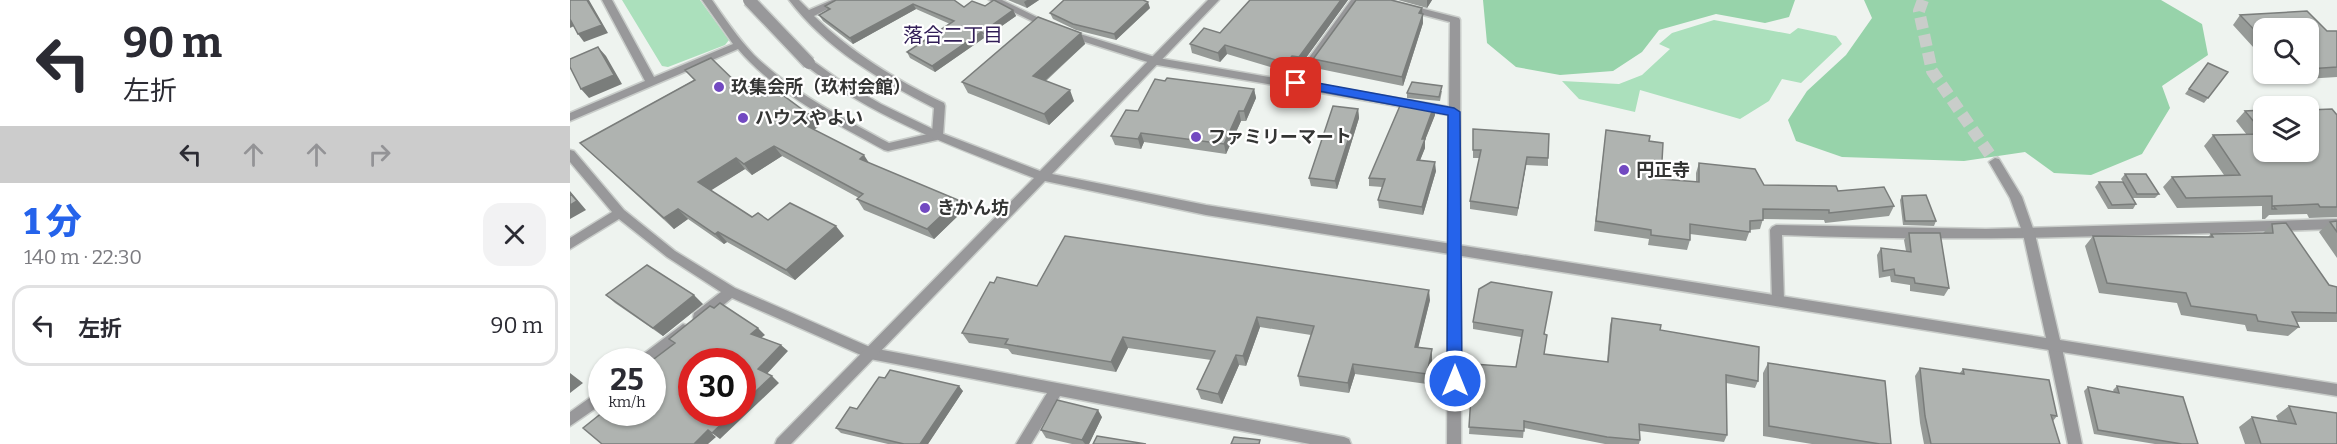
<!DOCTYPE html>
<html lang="ja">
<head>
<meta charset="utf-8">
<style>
	:root { --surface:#fff; --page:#f2f2f3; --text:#2b2b33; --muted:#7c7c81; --line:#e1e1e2; --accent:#2563eb }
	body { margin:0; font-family:Bitter,"Noto Sans JP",serif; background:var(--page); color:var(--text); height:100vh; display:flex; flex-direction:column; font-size:22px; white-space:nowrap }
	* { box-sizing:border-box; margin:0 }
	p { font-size:20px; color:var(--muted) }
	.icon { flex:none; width:33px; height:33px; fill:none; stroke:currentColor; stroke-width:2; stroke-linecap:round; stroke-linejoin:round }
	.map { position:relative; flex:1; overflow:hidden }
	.side { display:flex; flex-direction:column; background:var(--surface); width:570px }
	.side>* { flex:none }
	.top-card { background:#fff; color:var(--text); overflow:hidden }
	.buttons { position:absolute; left:1683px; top:18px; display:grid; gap:12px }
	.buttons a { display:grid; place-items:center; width:66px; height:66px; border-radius:12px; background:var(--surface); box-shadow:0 2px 4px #0004; font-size:30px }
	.speed { position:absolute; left:18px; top:348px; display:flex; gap:12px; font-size:30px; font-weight:700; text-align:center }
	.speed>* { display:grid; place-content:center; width:78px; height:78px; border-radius:50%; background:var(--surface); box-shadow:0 2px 4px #0004; line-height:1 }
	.speed small { font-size:15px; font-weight:400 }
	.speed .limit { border:9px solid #d22; background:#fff; color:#111 }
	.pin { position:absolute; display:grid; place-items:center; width:51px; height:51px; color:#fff; margin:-26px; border-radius:12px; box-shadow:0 3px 9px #0006 }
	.me { position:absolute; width:66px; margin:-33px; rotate:0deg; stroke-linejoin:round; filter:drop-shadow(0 0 4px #0008) }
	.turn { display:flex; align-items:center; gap:21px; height:126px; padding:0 24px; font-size:27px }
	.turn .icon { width:78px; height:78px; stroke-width:2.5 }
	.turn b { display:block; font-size:42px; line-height:51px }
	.lanes { display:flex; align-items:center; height:57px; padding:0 24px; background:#0003; justify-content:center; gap:30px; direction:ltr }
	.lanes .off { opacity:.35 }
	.round { display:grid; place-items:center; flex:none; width:63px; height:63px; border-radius:18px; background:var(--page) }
	.head { display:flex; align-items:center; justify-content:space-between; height:102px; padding:0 24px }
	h1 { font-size:36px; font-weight:800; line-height:45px; color:var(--accent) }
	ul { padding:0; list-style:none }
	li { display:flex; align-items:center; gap:18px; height:81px; margin:0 12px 9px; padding:0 12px; border:3px solid var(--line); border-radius:18px }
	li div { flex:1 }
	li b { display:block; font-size:22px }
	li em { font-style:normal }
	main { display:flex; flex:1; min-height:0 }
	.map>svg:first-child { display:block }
	.green { fill:#abe0bc }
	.forest { fill:#97d3aa }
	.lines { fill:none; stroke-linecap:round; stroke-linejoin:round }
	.tertiary-tunnel { stroke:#c9cdca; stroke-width:12; stroke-dasharray:12 6; stroke-linecap:butt }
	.minor-casing { stroke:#c9cdca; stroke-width:3 }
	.tertiary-casing { stroke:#c9cdca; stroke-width:3 }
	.minor { fill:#98989a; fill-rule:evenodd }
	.tertiary { fill:#98989a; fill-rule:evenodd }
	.tertiary-bridge-casing { stroke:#c9cdca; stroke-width:15; stroke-linecap:butt }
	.tertiary-bridge { stroke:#98989a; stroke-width:12 }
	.wall { fill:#969a97 }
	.shaded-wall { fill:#7a7d7b }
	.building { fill:#afb3b0; stroke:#7a7d7b; stroke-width:1.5 }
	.route { fill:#2563eb; stroke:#184099; stroke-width:1.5 }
	.poi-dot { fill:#7249c1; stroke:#fff; stroke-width:2 }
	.labels { text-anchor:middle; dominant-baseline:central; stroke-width:4.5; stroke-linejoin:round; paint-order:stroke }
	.poi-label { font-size:18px; font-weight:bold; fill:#343534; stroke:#fff; text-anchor:start }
	.neighbourhood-label { font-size:20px; fill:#311d57; stroke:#fff }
</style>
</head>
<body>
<main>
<section class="side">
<div class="top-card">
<div class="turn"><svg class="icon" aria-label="left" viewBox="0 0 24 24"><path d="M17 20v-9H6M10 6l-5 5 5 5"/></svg><div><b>90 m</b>左折</div></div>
<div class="lanes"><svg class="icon" aria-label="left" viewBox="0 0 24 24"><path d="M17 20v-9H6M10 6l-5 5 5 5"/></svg><svg class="icon off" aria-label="ahead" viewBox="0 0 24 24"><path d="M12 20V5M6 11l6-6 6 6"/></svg><svg class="icon off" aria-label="ahead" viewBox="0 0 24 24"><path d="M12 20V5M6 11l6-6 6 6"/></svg><svg class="icon off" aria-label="right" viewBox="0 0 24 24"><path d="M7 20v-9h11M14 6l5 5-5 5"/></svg></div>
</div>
<div class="head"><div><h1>1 分</h1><p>140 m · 22:30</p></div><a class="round"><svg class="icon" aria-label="close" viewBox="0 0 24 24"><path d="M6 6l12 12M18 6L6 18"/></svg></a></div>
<ul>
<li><svg class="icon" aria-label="left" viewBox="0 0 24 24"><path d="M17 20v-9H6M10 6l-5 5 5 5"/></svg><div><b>左折</b></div><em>90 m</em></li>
</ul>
</section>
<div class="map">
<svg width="1767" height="444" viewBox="0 0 1767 444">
	<rect width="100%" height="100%" fill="#eef3ef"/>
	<!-- green -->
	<path class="green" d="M52,0h78l29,40 -4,5 -57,22 -6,-1z
		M1144,20l76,14 8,-6 38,8 6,8 -41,39 -19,-4 -13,22 -29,18 -100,-29 -5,22 -56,-13 -17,-18 57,3 23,-9 28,-26 -11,-5 13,-11z"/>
	<!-- forest -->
	<path class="forest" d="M913,0h312l-6,17 -24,6 -49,-9 -57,16 -17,22 -29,19 -53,4 -44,-8 -29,-24z
		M1294,0h297l41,24 6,31 -46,31 8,22 -28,46 -51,21 -37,-2 -29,-21 -61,9 -122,-4 -46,-16 -8,-21 19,-29 39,-36 26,-37z"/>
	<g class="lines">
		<!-- tertiary-tunnel -->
		<path class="tertiary-tunnel" d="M1353,0l-4,11 13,60 63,91"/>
		<!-- minor casing -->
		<g class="minor-casing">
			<path id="minor" d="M32,0h10l42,77 79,-33 -31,-44h10c13,19 26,38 42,55 38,37 89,63 135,88l43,-10 2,-25c-53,-27 -109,-60 -145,-108h10l10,10 23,-10h14l-32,16c38,37 82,64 130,87l1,3 -2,30 -6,4 -49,11 -4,-1c-49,-27 -110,-58 -146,-101l-168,72v-8l75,-32z
				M419,0h13l51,25 -1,2h-8z
				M781,0h10l-59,82 147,25 1,-85 -76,-20 -2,-2h17l70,18 1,2 1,424h-14l2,-329 -292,-50 -94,-30 -1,-2 5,-3 91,28 134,23z
				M0,150l4,1 50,59 51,41 60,37 137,60 472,89 5,2 2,5h-41l-250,-48 -29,48h-15l31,-51 -177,-34 -138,-61 -28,23 -5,1 -5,-1 -1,-4 1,-4 27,-21 -54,-35 -48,-38 -49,30v-11l42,-26 -42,-50z
				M1767,219v10c-185,6 -370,14 -555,6l2,65 -1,4 -5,1 -5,-1 -1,-4 -2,-70 2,-3 4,-2 210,4z
				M113,324l5,2 2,4 -2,4 -36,28h-15l1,-4z
				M1484,337l5,2 2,4 21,101h-14l-21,-101 2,-4z
				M32,389v15l-32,22v-14z"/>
		</g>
		<!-- tertiary casing -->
		<g class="tertiary-casing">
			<path id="tertiary" d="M638,0h11l-167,174 154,31 840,133 -23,-104 -13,-36 -21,-36 6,-4 4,1 23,38 13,37 25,106 277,44v12l-1131,-181 -161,-34 -254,263h-16l2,-5 257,-261c-80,-31 -160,-60 -229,-113l-1,-2 1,-2h8l25,18 43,25 60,29 99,38z"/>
		</g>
		<!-- minor -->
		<use href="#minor" class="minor"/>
		<!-- tertiary -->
		<use href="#tertiary" class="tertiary"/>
		<!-- tertiary-bridge casing -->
		<g class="tertiary-bridge-casing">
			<path id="tertiary-bridge" d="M179,0l60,63"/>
		</g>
		<!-- tertiary-bridge -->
		<use href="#tertiary-bridge" class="tertiary-bridge"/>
	</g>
	<!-- wall -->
	<path class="wall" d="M266,0l128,7 21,-1 28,4 3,6 -20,14 2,5 -4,7 -10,-4 -49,34 -25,-14 -3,-6 43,-28 -34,-15 -63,35 -30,-23 -4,-6 8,-5 -2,-4z
		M438,0h31l-12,8z
		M680,0h98l-48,66 -7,-1 -6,7 -60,-18 -7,8 -28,-9 -2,-9 30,-11z
		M828,0h34l-5,8z
		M580,8l-34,32 -40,-10 -23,-11 -3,-6z
		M853,14v9l-20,63 -88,-18 -2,-9z
		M1670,15l87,16h10v46l-48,3 -5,-6h24v-46h-44v31l-31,-34z
		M511,33l4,11 -39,37 28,20 -25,24 -81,-32 -6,-11z
		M1638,63l20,9 -24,31 -19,-9z
		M115,70l59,20 74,37 -4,3 55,33 95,47 -30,29 -70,-29 -7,-11 2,-1 -77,-42 -30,19 -7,-6 -35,21 42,27 16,3 76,16 -49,44 -68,-38 -3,2 -36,-25 -14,10 -94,-86 114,-63z
		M684,89l2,9 -10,23h-5l-15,33 -82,-12 -3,7 -26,-4 -4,-9 27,-25z
		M872,91l-2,10 -33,-3v-5z
		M864,106l1,9 -10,25v8l-5,12 16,11 -13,44 -44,-7 -1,-8 4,-13 -13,-1v-8z
		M788,109l1,9 -22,71 -26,-3 -2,-8z
		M1675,111l92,4v102l-28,1 -2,-4 -38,1 -4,4h-3v-13l-85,2 -14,-21 9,-10 52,-2 -20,-29 9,-11h34l-11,-14z
		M903,129l75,29v8l-22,-1 -9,51 -47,-7v-8l10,-43h-7z
		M1036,130l43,11 12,38 35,3v-9l3,-10 65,22 74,6 56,15 -5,10 -64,7 -1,-3 -61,-1 -3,10 -10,1 -4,11 -56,-7v6l-3,10 -39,-5 1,-6 -55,-8z
		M1555,174l34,20 -4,4h-22l3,6 -3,5h-25l-13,-22 4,-5h24l-2,-3z
		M1332,196l34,25 -2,5 -31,-1 -3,-25z
		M1767,221v37l-18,-26 11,-10z
		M1702,224l57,61 8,2v35h-40l2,5 -11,9 -41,-5 -2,-6 -64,-10 -4,-12 -78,-10 -14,-47 8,-10 115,1 3,-3 52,-1z
		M1339,233l40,55 -5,8 -34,-5v-6l-19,-3 -1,-6 -11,2 -2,-23 4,-7 25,3 -2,-11z
		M921,282l53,53v19l63,8 3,-37 2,-7 48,12 98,51 -3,7 -29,-5 1,52 -3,7 -84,-11v9l-1,4h-34l-81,-16 -1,10 -54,-4 4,-70 43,3 5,-30 -48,-8v-7z
		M467,286l393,14 -12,47 14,13 -5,24 -72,-10 -6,19 -49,-7 -2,-10 13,-41 -51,-8 -14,39 -7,-1 -17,39 -21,-5 -4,-10 14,-29 -83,-12 -12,24 -104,-18 -4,-5 -39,-6 -7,-10z
		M36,295l97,9 -40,32 -48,-33z
		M1198,363l123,81h-79l-49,-8v-63z
		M1350,368l39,6 4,-5 94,47 -4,5 7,23h-136l-4,-21 -5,-47z
		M315,378l78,13 -35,53h-40l-47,-11 -5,-5 21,-19z
		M1547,386l81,58h-43l-61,-10 -10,-43 4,-4 26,5 -1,-2z
		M1719,406l48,38h-92l-6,-17 13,-10 26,4 -2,-5z
		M532,417l-13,27h-17l-26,-6 -5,-8z"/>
	<!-- shaded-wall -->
	<path class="shaded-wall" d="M17,0h2l19,33 -24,9 -6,-8z
		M457,0h12l-12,8 -3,-6z
		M771,0h7l-48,66 -1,-9z
		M857,0h5l-5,8z
		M578,2l2,6 -34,32 -2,-6z
		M343,4l3,5 -63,35 -3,-6z
		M852,8l1,15 -20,63 -1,-9 17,-64z
		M443,10l3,6 -20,14 2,5 -4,7 -3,-5v-11z
		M0,19l6,6 -6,3z
		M411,32l3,6 -49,34 -3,-6z
		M511,33l4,11 -47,43 -5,-11z
		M655,45l2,9 -7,8 -2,-9z
		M28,47l8,9 16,28 -33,14 -8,-9z
		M722,56l1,9 -6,7 -1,-9z
		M684,89l2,9 -10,23 -2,-10z
		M500,90l4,11 -25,24 -5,-11z
		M864,106l1,9 -10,25v8l-8,20v-8l5,-21z
		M788,109l1,9 -22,71 -2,-8z
		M669,111l2,10 -15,33 -2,-10z
		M241,116l7,11 -10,6 -7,-10z
		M571,133l3,9 -3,7 -3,-10z
		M204,146l8,10 -30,19 -8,-11z
		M294,155l7,11 -11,-7z
		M957,157l-1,8 -9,51 1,-8z
		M166,158l9,11 -38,24 -9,-11z
		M865,162l1,9 -13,44 -1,-8z
		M0,191l16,19 -16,9z
		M388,200l6,10 -30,29 -7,-10z
		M108,209l10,10 -14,10 -10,-11z
		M266,226l8,10 -49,44 -9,-10z
		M148,232l9,10 -3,2 -9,-10z
		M859,290l1,10 -14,57 -1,-10z
		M124,295l9,9 -40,32 -10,-8z
		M687,317l3,10 -14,39 -3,-10z
		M188,328l7,7 -7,5 -7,-6z
		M553,337l5,11 -12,24 -5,-10z
		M211,345l7,6 -23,25 -7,-7z
		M862,349v11l-5,24v-10z
		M666,355l3,10 -17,39 -4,-10z
		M783,364l2,10 -6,19 -1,-10z
		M0,373l13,10 -13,10z
		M202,376l7,7 -59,56 -8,-6 22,-21h8v-8z
		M389,386l4,5 -35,53h-8z
		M528,410l4,7 -13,27h-4l-3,-4z
		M138,430l8,7 -8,7h-14z"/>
	<!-- building -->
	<path class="building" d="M0,0h17l15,25 -24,9 -8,-15z
		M266,0h118l10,7 8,-6 13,5 9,-6 19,10 -22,16 5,3 -5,8 -10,-5 -49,34 -25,-14 47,-31 -41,-17 -63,34 -31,-23 11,-6 -5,-3z
		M494,0h79l5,2 -34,32 -41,-10 -23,-11z
		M680,0h91l-42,57 -7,-1 -6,7 -61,-18 -7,8 -28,-9 14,-16 16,5z
		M786,0h35l31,8 -3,5 4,1 -21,63 -89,-18z
		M1737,11l20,20h10v36l-29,2v-41h-44v12l-24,-25z
		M468,17l43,16 -48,43 37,14 -26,24 -82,-32z
		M28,47l16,28 -33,14 -11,-22v-8z
		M141,58l33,32 17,-11 50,37 -10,7 63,32 -4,4 98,41 -31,29 -70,-30 6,-5 -89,-48 -30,18 -8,-6 -38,24 54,35 6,-4 10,7 22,-17 46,23 -50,44 -68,-38 -3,2 -37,-25 -14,9 -84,-75 115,-63 -10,-10z
		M1638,63l20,9 -20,26 -19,-9z
		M597,78l87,11 -10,22h-5l-15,33 -83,-11 -3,6 -27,-3 15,-26 12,1 17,-32 10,2z
		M842,82l30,4 -3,11 -32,-4z
		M832,101l32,5 -12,33h3l-8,21 18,2 -13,45 -44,-7 7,-21 -16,-1z
		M763,106l25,3 -23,72 -26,-3z
		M1762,109l5,6v92h-17l-2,-3 -45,2 3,3h-4v-13l-86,2 -14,-21 68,-2 -27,-40 51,-1v18h44v-42z
		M1694,110v24l-19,-23z
		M903,129l76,5 -1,24 -21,-1 -9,51 -48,-7 11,-51h-8z
		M1036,130l44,6 -1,5 14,2 -2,36 38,3v-19l56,6 9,16 72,1 2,5 46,-4 10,19 -65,7v-3l-66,-1v11l-13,1v11l-60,-8v16l-39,-5v-5l-55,-9z
		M1555,174h21l13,20h-22z
		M1529,182h24l13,22 -24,1z
		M0,193l7,8 -7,4z
		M1356,195l10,26h-31l-3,-25z
		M1767,221v11l-7,-10z
		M1716,223l43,62 8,2v26l-45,-1 7,15 -41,-6 -2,-6 -65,-9 -5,-13 -79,-10 -14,-47 120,1 -2,-3 62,-1 -1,-9z
		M1339,233h31l9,55 -34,-5 -1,-5 -19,-3 -1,-6 -11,2 -2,-23 30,4z
		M495,236l364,54 -14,57 17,2 -5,25 -74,-10 -5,19 -50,-7 16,-50 -57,-9 -14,39 -7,-1 -18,39 -21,-5 18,-38 -92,-14 -12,25 -106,-18 3,-5 -46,-6 28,-51 4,1 3,-6 40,9z
		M77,265l47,30 -41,33 -47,-33z
		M921,282l61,10 -8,42 3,1 -3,19 64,8 4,-44 49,7 -1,5 99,17 -1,34 -32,-6 1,60 -88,-11 1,16 -33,-3 -83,-16v10l-55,-4 4,-63 43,3 7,-37 -50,-8 6,-33z
		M150,303l38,25 -7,6 30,11 -23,24 14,7 -30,28v-42h-50v50h42l-22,21 -4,-3 -14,14h-92l-19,-16 20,-16h49v-50h-2l25,-19 -6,-4 41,-33 4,2z
		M1198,363l117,18 6,63h-11l-111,-18z
		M1350,368l44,6 -1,-5 86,11 8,36 -6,-1 9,29h-129l-6,-28z
		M320,370l69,16 -39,58h-16l-68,-16 14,-21 7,2 22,-32 6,1z
		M1547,386l66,11 15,47h-16l-84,-14 -10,-43 31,6z
		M487,400l41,10 -16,30 -41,-10z
		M1719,406l48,7v31h-76l-9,-27 44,7z
		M527,436l49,8h-53z
		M664,437l26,3 -1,4h-28z"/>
	<!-- route -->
	<path class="route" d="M726,79l158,29 6,4 2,269 -2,4h-11l-2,-4 1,-266 -156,-29 -2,-3z"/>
	<!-- markers -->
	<g class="poi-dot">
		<circle cx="149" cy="87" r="6"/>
		<circle cx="173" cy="118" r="6"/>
		<circle cx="626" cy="137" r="6"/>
		<circle cx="1054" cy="170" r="6"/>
		<circle cx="355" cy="208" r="6"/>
	</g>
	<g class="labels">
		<!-- poi labels -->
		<g class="poi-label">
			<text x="161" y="87">玖集会所（玖村会館）</text>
			<text x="185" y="118">ハウスやよい</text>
			<text x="638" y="137">ファミリーマート</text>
			<text x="1066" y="170">円正寺</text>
			<text x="367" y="208">きかん坊</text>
		</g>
		<!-- neighbourhood labels -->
		<g class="neighbourhood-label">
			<text x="383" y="35">落合二丁目</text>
		</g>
	</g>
</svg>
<div class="buttons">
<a><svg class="icon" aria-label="search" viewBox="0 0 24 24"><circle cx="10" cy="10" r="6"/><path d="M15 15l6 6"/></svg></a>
<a><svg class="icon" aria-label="layers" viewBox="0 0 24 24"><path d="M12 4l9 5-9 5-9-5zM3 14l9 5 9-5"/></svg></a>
</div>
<div class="speed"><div>25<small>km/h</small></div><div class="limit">30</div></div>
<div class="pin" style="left:726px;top:83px;background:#d93025"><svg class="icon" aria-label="arrive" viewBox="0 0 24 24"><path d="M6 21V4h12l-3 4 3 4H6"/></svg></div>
<svg class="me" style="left:885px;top:381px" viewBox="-20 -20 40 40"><circle r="17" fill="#2563eb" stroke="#fff" stroke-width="3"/><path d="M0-11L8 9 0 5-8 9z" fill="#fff"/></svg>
</div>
</main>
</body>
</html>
